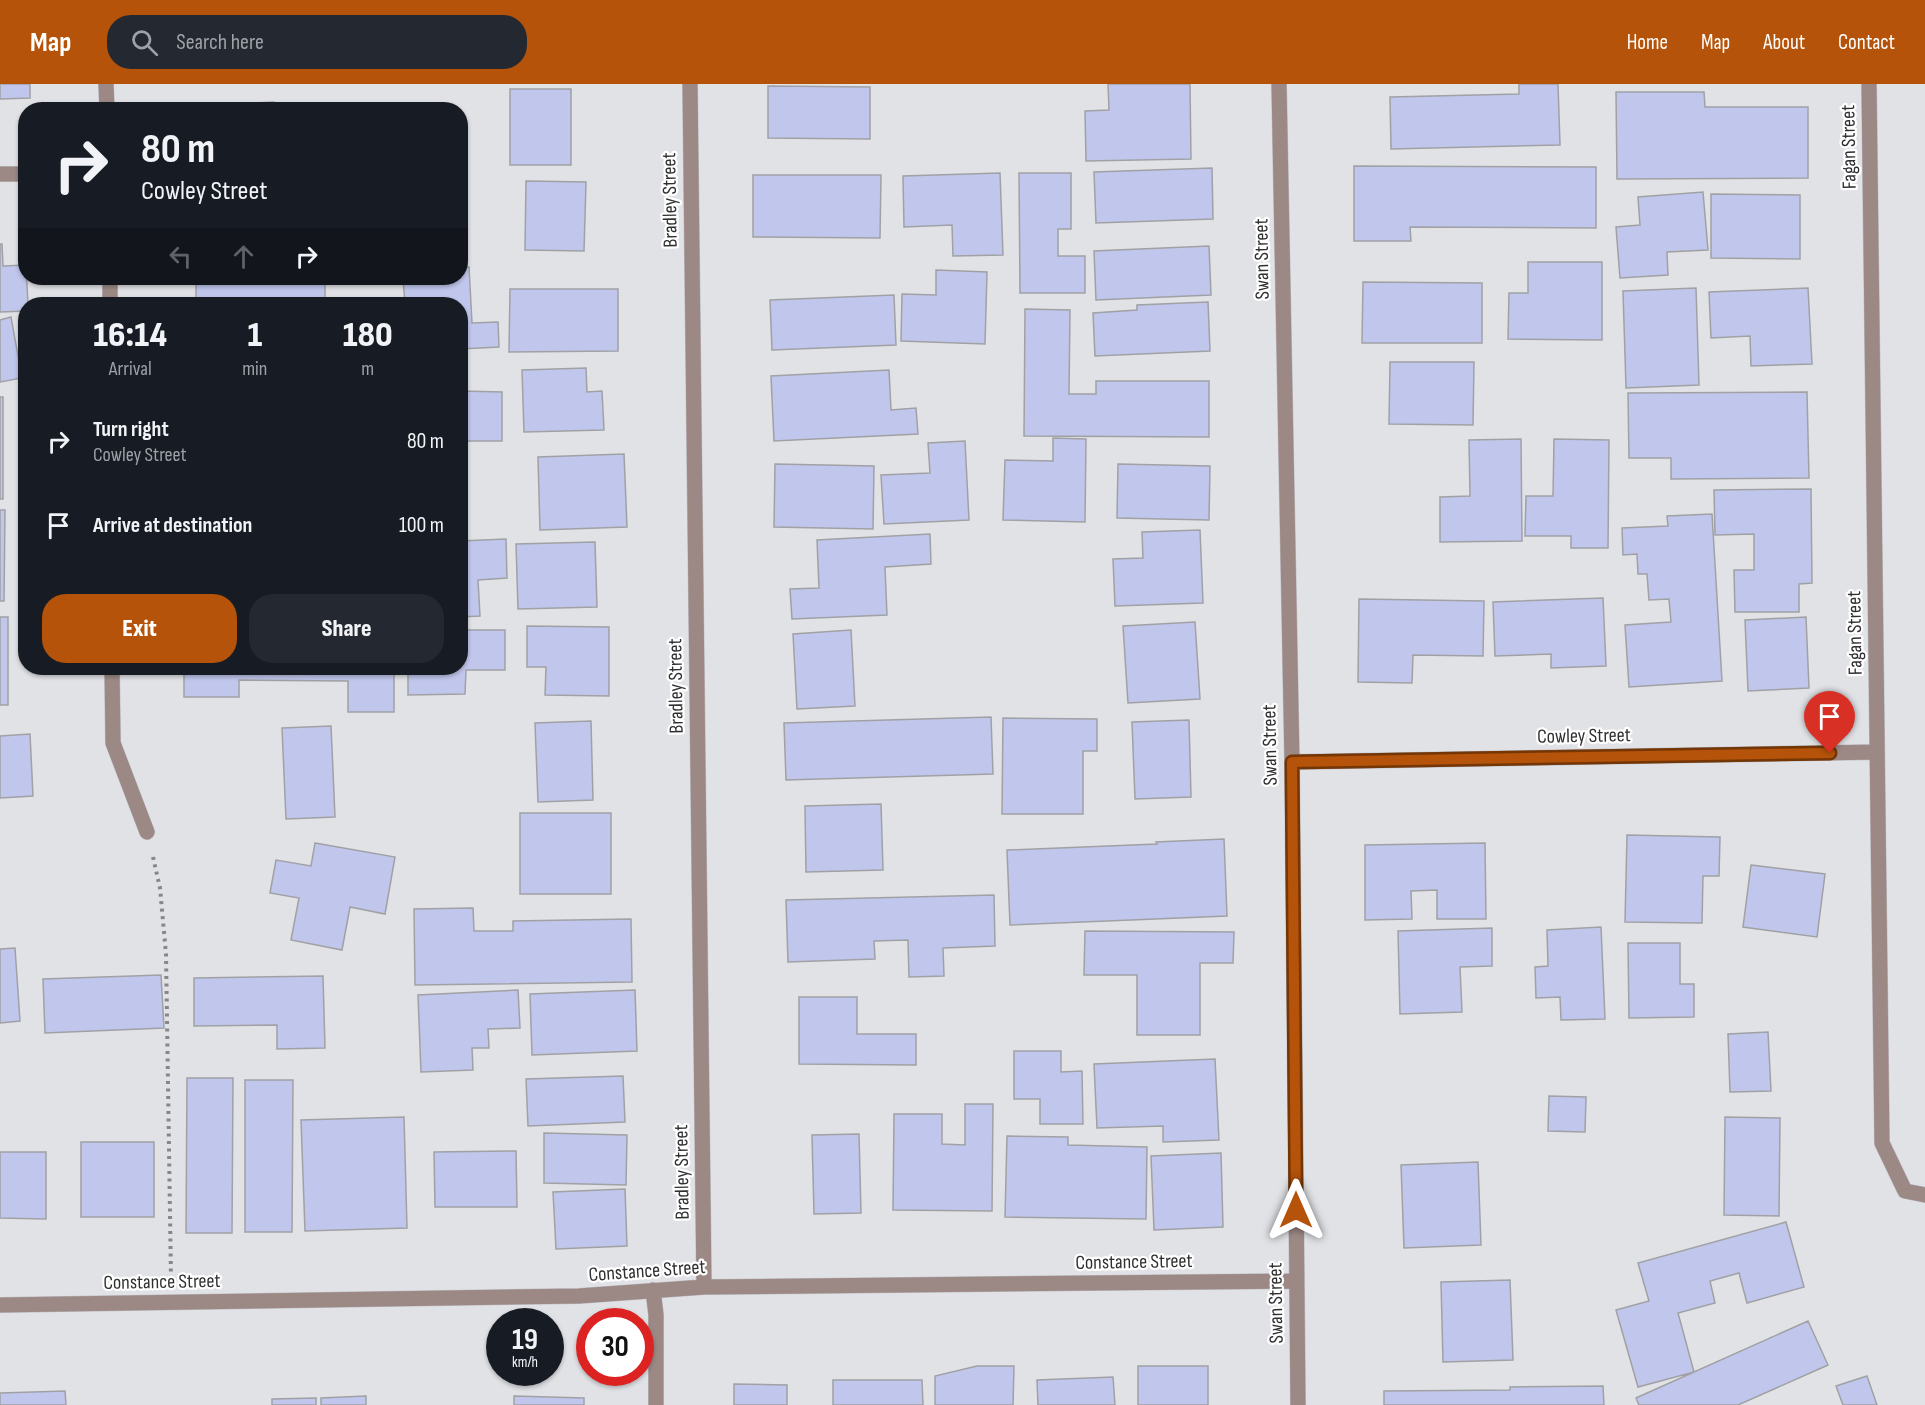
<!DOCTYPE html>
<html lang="en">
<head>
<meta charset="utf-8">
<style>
	:root { --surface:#171b24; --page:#242831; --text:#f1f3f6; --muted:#9ea1a6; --accent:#b45309 }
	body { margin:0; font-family:"Sofia Sans Condensed",sans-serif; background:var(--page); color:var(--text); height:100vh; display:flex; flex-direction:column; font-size:22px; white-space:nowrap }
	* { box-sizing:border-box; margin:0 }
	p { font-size:20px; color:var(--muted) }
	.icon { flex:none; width:33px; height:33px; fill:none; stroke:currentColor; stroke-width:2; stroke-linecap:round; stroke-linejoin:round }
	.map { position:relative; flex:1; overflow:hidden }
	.side { position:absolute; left:18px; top:213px; width:450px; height:378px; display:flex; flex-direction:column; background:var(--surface); border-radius:24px; box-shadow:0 2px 4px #0004 }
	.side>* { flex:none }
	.top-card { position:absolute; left:18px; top:18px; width:450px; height:183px; border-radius:24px; box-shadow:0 2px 4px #0004; background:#171b24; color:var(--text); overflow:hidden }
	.speed { position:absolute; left:486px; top:1224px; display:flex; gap:12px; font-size:30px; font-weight:700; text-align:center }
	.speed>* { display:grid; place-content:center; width:78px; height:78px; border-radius:50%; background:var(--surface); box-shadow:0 2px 4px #0004; line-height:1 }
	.speed small { font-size:15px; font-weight:400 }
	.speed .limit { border:9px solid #d22; background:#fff; color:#111 }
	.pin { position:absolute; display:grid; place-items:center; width:51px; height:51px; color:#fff; margin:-62px -26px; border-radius:50% 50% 50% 0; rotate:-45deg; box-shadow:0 0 6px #0007 }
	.pin .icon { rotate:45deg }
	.me { position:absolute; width:66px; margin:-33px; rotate:0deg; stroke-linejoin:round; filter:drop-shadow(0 0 4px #0008) }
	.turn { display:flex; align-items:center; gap:21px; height:126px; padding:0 24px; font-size:27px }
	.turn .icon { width:78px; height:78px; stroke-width:2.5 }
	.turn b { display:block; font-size:42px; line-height:51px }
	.lanes { display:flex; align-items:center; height:57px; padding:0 24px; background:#0003; justify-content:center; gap:30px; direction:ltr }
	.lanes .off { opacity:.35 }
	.eta { display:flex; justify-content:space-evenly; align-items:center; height:102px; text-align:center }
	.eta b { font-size:36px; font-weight:800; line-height:42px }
	.primary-button { display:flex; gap:12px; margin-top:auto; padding:12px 24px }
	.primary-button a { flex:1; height:69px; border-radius:24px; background:var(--accent); color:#fff; font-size:24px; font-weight:800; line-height:69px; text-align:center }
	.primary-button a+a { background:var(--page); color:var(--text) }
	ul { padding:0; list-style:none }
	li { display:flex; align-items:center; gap:18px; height:84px; padding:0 24px }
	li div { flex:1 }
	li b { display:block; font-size:22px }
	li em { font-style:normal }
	header { display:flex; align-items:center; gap:36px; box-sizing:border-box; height:84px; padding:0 30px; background:var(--accent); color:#fff }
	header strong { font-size:28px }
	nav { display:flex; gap:33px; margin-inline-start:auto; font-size:21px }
	.search { width:420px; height:54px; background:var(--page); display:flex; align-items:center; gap:15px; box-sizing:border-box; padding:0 21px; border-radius:24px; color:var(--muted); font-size:22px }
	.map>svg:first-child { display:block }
	.building { fill:#c1c7ec; stroke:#a0a1a5; stroke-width:1.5 }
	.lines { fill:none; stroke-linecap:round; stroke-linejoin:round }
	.minor-casing { stroke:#bebec2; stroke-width:16 }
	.path { stroke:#87878a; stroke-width:4; stroke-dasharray:3 4.5; stroke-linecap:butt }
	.minor { stroke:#9c8986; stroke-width:15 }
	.route-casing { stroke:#753606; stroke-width:15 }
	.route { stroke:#b45309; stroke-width:10 }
	.labels { text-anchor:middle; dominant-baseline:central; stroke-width:4.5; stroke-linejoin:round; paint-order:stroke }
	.street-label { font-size:20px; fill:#303032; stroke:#fff }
</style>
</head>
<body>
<header>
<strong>Map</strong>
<div class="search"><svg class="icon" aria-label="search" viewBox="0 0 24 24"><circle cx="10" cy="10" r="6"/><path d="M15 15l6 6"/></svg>Search here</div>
<nav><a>Home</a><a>Map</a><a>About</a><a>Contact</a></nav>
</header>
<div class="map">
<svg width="1925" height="1321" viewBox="0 0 1925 1321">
	<rect width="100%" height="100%" fill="#e1e2e6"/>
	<!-- building -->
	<path class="building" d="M0,0h30v14l-30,1z
		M1108,0h82l1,75 -105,2 -1,-50 24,-1z
		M1519,0h39l2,61 -169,4 -1,-52 129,-3z
		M768,2l102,1v52l-102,-1z
		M510,5h61v76h-61z
		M1616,8h88l1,15h103v71l-191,1z
		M274,18l1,8h-85v-4z
		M1354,82l242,1v61l-186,-1 1,14h-57z
		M1212,84l1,51 -117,4 -2,-51z
		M1000,89l3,82 -50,1 -1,-31 -48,2 -1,-51z
		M1019,89h52v56h-13v27h27v37h-65z
		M753,91h128l-1,63 -127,-1z
		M526,97l60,1 -2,69 -59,-1z
		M1703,108l5,58 -41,2 1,23 -48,3 -4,-51 24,-2 -2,-28z
		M1711,110l89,1v64l-89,-1z
		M0,160h2l1,22 23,-1 2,39h-2v7l-26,1z
		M1209,162l2,49 -115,5 -2,-49z
		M1528,178h74v78l-94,-1 1,-46h19z
		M469,183l3,56 26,-1 1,25 -39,2v-45h-55l-2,-26h57v-10z
		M936,186l51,2 -2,72 -84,-3 1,-47 34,1z
		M196,194h129v26h-129z
		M1363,198l119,1v60h-120z
		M1696,204l3,97 -73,3 -3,-97z
		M1808,204l4,76 -61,2 -1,-30 -39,2 -2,-46z
		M510,205h108v62l-109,1z
		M894,211l2,50 -124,5 -2,-50z
		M1208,218l2,49 -115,5 -2,-43 44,-3v-5z
		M1025,225l45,1 -1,84h27v-13h113v56l-185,-1z
		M11,233l11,61 -22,4v-62z
		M1390,278h84l-1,63 -84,-1z
		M586,284l1,24 15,-1 2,39 -80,2 -2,-62z
		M889,286l2,40 25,-2 2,26 -144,7 -3,-65z
		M460,307l42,1v49h-42z
		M1807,308l2,86 -138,1v-21h-42l-1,-65z
		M0,313h3v102h-3z
		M1053,354l33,1 -1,83 -82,-2 2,-60 48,1z
		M1521,355l1,102 -82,1v-45l30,-1 -1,-56z
		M1554,355l55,1 -1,108h-37v-12h-46l1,-40h27z
		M965,357l4,79 -85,4 -3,-49 49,-2 -2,-30z
		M624,370l3,73 -87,3 -2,-73z
		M775,380l99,2 -1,63 -99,-2z
		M1118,380l92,2 -1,54 -92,-2z
		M1811,405l1,94 -13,1v28h-64l-1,-42h20v-36l-39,1 -1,-45z
		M0,426h5l-1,91h-4z
		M1712,430l10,167 -93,6 -4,-62 46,-3 -2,-23 -20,1 -2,-26h-9l-1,-20 -14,1 -1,-27 46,-2 -1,-10z
		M1200,446l3,73 -88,3 -2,-47 30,-1 -1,-26z
		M930,450l1,30 -46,3 2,48 -95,4 -2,-30 29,-1 -2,-48z
		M506,455l1,39 -29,2 2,36 -20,1v-76z
		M595,458l2,65 -79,2 -2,-65z
		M1603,514l3,68 -55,2v-14l-56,2 -2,-54z
		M1359,515l125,2 -1,55 -70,-1 -1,28 -54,-1z
		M0,533h8v88h-8z
		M1806,533l3,71 -61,3 -3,-71z
		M1195,538l5,77 -72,4 -5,-77z
		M527,542l82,1v69l-64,-1 1,-28h-19z
		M460,546h45v40h-39l-1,24 -57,1v-27h52z
		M851,546l4,76 -58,3 -4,-75z
		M184,584h192v4h18v40h-46v-31l-109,-1v17h-55z
		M991,633l2,57 -207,6 -2,-57z
		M1003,634l94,1v32h-14v63h-81z
		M1189,636l2,77 -56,2 -3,-77z
		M591,637l2,79 -55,2 -3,-79z
		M331,642l4,91 -49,2 -4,-91z
		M30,650l3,62 -33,2v-62z
		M881,720l2,66 -77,2 -1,-66z
		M520,729h91v81h-91z
		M1627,751l93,2 -1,39h-16l-1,47 -77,-1z
		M1224,755l3,77 -217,9 -3,-75 150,-6 -1,-2z
		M315,759l80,14 -10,57 -35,-7 -8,43 -51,-10 8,-42 -29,-5 6,-33 35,6z
		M1485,759l1,76h-49v-29l-26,1 1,28 -47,1v-75z
		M1751,781l74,9 -8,63 -74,-10z
		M994,811l1,51 -52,2 1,28 -35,1 -1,-37 -34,1 1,18 -87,3 -2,-62z
		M473,824l1,23h39v-10l118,-2 1,63 -217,3 -1,-76z
		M1601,843l4,92 -44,1 -1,-23 -24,1 -1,-31 13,-1 -1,-36z
		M1492,844v38l-32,1 2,45 -62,2 -2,-83z
		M1085,847l149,1 -1,31h-33v72h-63v-60h-53z
		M1628,859h52v41h14v33l-65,1z
		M15,864l5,73 -20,2v-74z
		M161,891l3,53 -119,5 -2,-54z
		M323,892l2,72 -48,1v-24l-83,1v-48z
		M518,906l2,38 -32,1 1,19h-17l1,22 -52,2 -3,-77z
		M635,906l2,61 -105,4 -2,-61z
		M799,913h58v37h59v31l-117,-1z
		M1768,948l3,59 -41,1 -2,-58z
		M1014,967h47v21l21,-1 1,53h-43v-25h-26z
		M1215,975l4,81 -56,2v-16l-66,2 -3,-64z
		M623,992l2,46 -97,4 -2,-47z
		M187,994h46l-1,155h-46z
		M245,996h48l-1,152h-47z
		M1549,1012l37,1 -1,35 -37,-1z
		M965,1020h28l-1,107 -99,-1 1,-96h48v30l23,1z
		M404,1033l3,111 -102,3 -4,-111z
		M1725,1033l55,1 -1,98 -55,-1z
		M544,1049l83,2 -1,50 -82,-2z
		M859,1050l2,79 -47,1 -2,-79z
		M1007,1052l61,1v8l79,2 -1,72 -141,-2z
		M81,1058h73v75h-73z
		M516,1067l1,56h-82l-1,-55z
		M0,1068h46v67l-46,-1z
		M1221,1069l2,74 -69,3 -3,-74z
		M1478,1078l3,83 -77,3 -3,-83z
		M625,1105l2,57 -71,3 -3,-57z
		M1786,1138l18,65 -57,16 -8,-30 -29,8 5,22 -37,10 16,59 -56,15 -22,-77 33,-9 -11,-38z
		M1510,1196l3,80 -70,2 -2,-80z
		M1808,1237l20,44 -90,40h-99l-3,-7z
		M977,1282h37l-1,39h-78v-29z
		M1138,1282h70v39h-70z
		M1867,1292l10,29h-34l-7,-19z
		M1113,1293l2,28h-77l-1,-25z
		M833,1296h89l1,25h-90z
		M734,1300l53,1v20h-53z
		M1603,1302l1,19h-220v-14l126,-1v-3z
		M65,1307l1,14h-66v-12z
		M366,1312v9h-45v-7z
		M514,1312l70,2v7h-70z
		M316,1314v7h-44v-6z"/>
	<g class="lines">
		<!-- minor casing -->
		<g class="minor-casing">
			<path id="minor" d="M106,0l1,26
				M690,0l14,1203
				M1279,0l13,678 6,643
				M1869,0l13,1059 23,48 20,4
				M0,90h26
				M110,194v26
				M112,584l1,75 34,89
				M1292,678l585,-10
				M653,1206l3,25v90
				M0,1221l579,-9 125,-9 592,-6"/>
		</g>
		<!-- path -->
		<path class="path" d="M153,773l7,31 6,66 5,324"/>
		<!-- minor -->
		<use href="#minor" class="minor"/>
	</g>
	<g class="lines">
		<!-- route casing -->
		<g class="route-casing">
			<path id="route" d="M1296,1126l-4,-448 538,-9"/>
		</g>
		<!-- route -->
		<use href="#route" class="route"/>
	</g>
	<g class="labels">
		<!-- street labels -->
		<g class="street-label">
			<text transform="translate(1849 63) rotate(-91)">Fagan Street</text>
			<text transform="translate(670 116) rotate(-91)">Bradley Street</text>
			<text transform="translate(1262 175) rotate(-91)">Swan Street</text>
			<text transform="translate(1855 549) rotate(-91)">Fagan Street</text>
			<text transform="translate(676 602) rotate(-91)">Bradley Street</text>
			<text transform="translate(1584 652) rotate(-1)">Cowley Street</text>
			<text transform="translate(1270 661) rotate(-91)">Swan Street</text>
			<text transform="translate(682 1088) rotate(-91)">Bradley Street</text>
			<text transform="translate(1134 1178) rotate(-1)">Constance Street</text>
			<text transform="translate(647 1187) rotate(-4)">Constance Street</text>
			<text transform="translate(162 1198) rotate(-1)">Constance Street</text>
			<text transform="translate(1276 1219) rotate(-91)">Swan Street</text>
		</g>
	</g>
</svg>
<div class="speed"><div>19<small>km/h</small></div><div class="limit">30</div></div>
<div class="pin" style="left:1830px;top:669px;background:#d93025"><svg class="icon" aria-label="arrive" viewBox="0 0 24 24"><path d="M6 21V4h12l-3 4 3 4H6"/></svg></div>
<svg class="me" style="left:1296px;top:1126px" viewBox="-20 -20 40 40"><path d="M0-17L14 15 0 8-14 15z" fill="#b45309" stroke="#fff" stroke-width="4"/></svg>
<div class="top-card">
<div class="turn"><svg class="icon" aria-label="right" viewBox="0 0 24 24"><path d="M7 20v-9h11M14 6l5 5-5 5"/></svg><div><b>80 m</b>Cowley Street</div></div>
<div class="lanes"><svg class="icon off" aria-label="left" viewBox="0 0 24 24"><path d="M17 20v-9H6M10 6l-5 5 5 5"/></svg><svg class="icon off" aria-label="ahead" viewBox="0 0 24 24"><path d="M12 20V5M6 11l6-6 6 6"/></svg><svg class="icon" aria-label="right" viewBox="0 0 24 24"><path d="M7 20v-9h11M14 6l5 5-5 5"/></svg></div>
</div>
<section class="side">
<div class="eta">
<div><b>16:14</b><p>Arrival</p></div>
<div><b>1</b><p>min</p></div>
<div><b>180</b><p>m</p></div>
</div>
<ul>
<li><svg class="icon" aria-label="right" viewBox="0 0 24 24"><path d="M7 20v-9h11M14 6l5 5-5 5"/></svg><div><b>Turn right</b><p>Cowley Street</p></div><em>80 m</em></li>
<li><svg class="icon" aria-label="arrive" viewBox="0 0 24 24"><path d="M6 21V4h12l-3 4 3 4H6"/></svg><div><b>Arrive at destination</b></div><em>100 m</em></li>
</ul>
<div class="primary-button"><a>Exit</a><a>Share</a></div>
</section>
</div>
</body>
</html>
